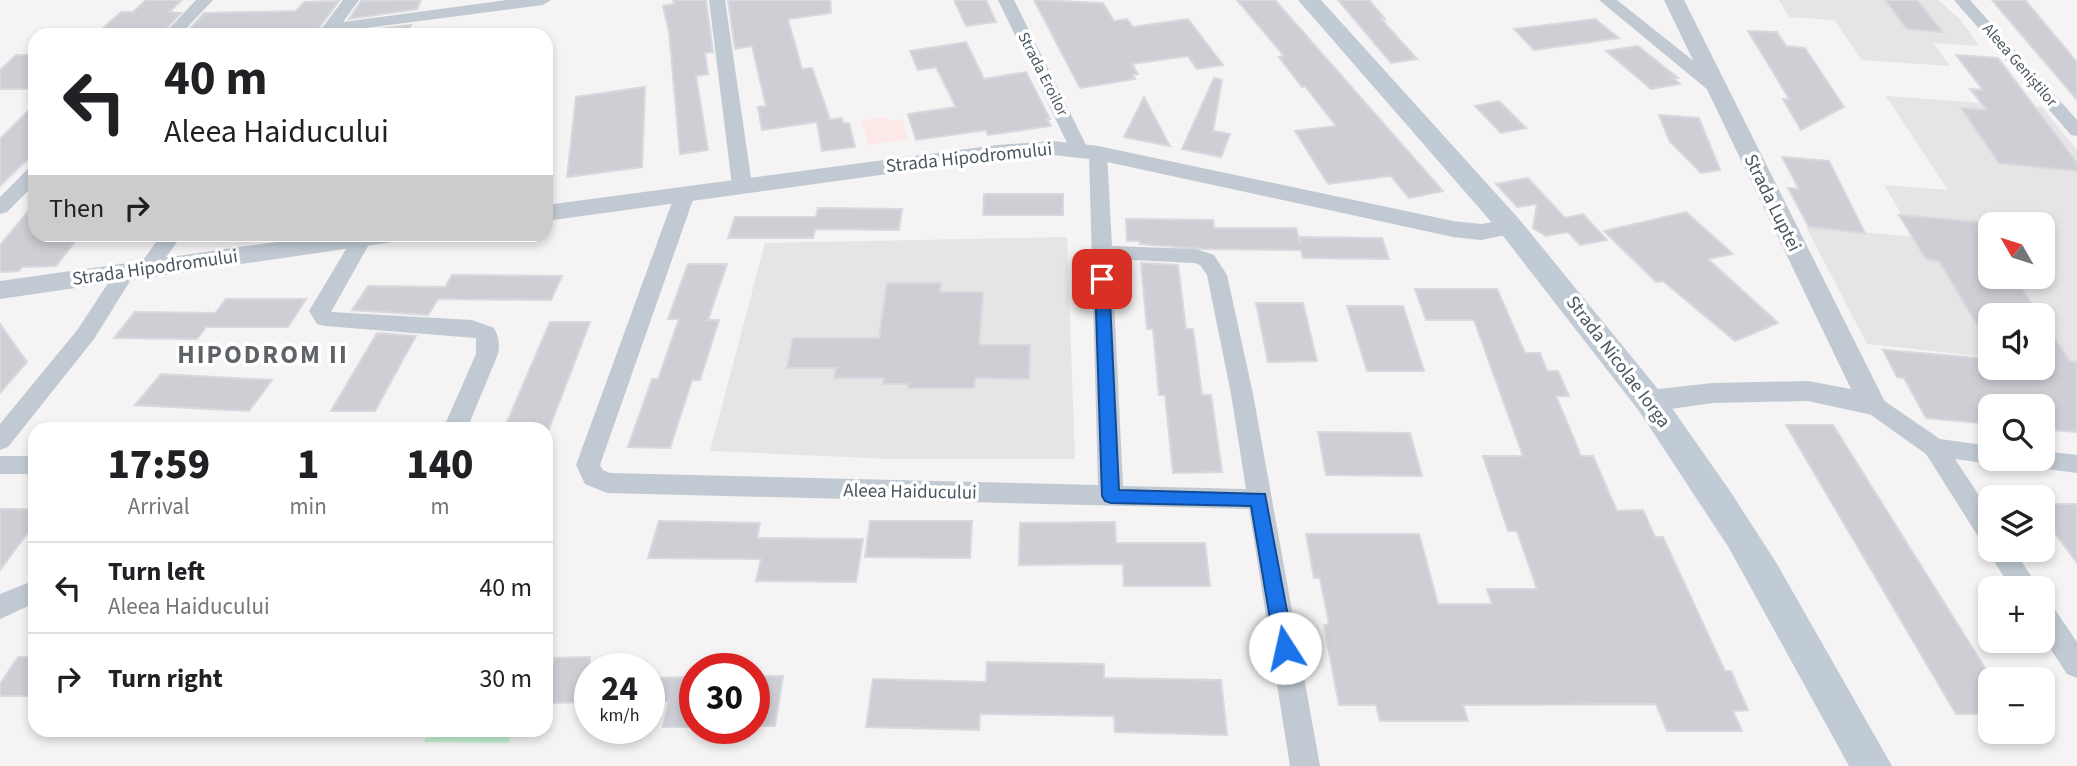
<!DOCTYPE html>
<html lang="en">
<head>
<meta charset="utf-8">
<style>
	:root { --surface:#fff; --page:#f2f2f2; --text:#202124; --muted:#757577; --line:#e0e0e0 }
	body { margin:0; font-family:"Source Sans 3",sans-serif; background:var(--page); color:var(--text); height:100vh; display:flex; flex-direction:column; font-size:26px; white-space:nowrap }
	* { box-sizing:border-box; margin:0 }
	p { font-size:23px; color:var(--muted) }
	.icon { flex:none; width:38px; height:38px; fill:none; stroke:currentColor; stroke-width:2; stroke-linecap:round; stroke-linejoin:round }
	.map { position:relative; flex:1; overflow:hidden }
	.sheet { position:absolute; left:28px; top:422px; width:525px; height:315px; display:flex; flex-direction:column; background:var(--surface); border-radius:21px; box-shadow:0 4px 10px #0003 }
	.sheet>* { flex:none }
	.guide { position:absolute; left:28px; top:28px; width:525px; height:214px; border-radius:21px; box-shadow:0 4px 10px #0003; background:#fff; color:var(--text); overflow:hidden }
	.needle { width:46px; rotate:309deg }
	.tools { position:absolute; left:1978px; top:212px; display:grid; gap:14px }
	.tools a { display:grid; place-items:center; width:77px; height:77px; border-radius:14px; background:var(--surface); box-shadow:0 4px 10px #0003; font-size:35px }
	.speed { position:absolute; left:574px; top:653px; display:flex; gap:14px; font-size:35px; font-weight:700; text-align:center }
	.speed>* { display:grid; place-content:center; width:91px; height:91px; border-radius:50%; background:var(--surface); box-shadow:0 4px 10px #0003; line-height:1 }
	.speed small { font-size:18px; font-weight:400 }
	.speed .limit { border:10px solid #d22; background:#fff; color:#111 }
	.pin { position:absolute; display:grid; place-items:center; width:60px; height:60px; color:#fff; margin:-30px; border-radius:14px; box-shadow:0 4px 10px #0006 }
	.me { position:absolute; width:77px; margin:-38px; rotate:350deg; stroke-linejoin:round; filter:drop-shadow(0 0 5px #0008) }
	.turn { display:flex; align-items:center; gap:24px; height:147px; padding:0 21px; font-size:32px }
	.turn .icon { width:91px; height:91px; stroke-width:2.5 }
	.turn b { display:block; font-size:49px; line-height:60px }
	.then { display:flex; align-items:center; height:66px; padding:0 21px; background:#0003; gap:14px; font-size:26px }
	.eta { display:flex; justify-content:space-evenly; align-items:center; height:119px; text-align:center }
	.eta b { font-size:42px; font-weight:800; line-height:49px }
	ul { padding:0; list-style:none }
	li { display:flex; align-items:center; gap:21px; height:91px; padding:0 21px; border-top:2px solid var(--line) }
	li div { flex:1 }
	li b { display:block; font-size:26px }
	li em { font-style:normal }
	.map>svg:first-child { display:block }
	.education { fill:#e6e4e5; fill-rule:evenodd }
	.medical { fill:#fce8e6 }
	.green { fill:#c3f1d5 }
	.building { fill:#cdcfd5; stroke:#d7d9de; stroke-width:2 }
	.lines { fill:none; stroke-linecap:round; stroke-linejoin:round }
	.minor { fill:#c1cad2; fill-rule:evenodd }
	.tertiary { fill:#c1cad2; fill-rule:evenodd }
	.secondary { fill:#c1cbd6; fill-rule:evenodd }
	.route { fill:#1a73e8; stroke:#114b97; stroke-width:2 }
	.labels { text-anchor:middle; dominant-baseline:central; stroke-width:7; stroke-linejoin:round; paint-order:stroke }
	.far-street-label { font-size:16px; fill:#4a5661; stroke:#fff }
	.street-label { font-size:19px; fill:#4a5661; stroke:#fff }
	.district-label { font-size:26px; font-weight:bold; letter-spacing:2px; fill:#5f6368; stroke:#fff }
</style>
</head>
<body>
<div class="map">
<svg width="2077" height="766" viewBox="0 0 2077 766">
	<rect width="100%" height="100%" fill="#f5f3f3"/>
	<!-- education -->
	<path class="education" d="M1779,0h159l22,19 19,27 -46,-3 17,23 -88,-6 -28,-40 -45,-3z
		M1886,96l156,11 35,43v245l-58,-6 -13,-21h36v-53h-52v48l-7,-1 -4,-6 -112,-12 -61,-117 109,10 -31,-52 64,5zM1990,224h52v52h-52z
		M1067,237l8,222h-183l-182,-8 55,-208z"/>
	<!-- medical -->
	<path class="medical" d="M888,117l1,4 13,-2 5,20 -39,6 -6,-25z"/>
	<!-- green -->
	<path class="green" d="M429,730h84l-5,13 -84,-1z"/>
	<!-- building -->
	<path class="building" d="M146,0h36l-13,12 12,1 -20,21 -66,1 26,-23h12z
		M421,0l-4,9 -68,10 12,-18z
		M673,0h33l7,52 -8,1 3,21 -12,2 12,74 -28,4 -11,-122 -6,-26 11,-2z
		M728,0h102l1,13 -43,6 14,50 10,-1 18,51 -3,1 15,-2 1,5h6l6,24 -33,4 -5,-29 -55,8 -4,-23 8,-1 -14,-60 -17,3z
		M954,0h32l10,22 -30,4z
		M1034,0l69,3 11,18 13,-2 6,8 55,-8 35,46 -26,4 -9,-13 -56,8 6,10 -5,1 2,4 -55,9z
		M1237,0h38l168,191 -34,7 -18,-22 -63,8 -33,-53 41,-5 -31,-40 -3,1 -23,-30 5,-1z
		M1338,0h31l16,19h-4l36,40 -26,4z
		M1885,0h32l26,32 -36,-3z
		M1992,0h33l52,62v38z
		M339,1l-25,34 -129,-1 19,-21 92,-2 8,-9z
		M1595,19l24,19 -85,12 -20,-21z
		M411,25l-4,10h-71l1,-1z
		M1748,31l29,1 9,14 19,2 39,59 -43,23 -18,-31 7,1z
		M966,42l18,37 42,-7 24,47h-3l4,7 -63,9 -2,-5 -70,10 -8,-26 48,-7 -20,-40 -18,3 -8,-19z
		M1638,46l40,32h-5l7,6 -29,5 -45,-38z
		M16,55h19v34h-35v-19z
		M1956,55l42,3 79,105v8l-78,-8 -38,-55 26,2 -17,-21 13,1z
		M1214,78l8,2 -9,51 17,3 -9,23 -39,-8z
		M645,87l-3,80 -75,10 9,-80z
		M1144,97l26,49 -46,-9z
		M1499,101l27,27 -25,5 -26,-27z
		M35,104v48l-35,34v-47z
		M1659,115l40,3 21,52 -19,3 -31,-31z
		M1782,157l47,4 36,72 -56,-6 -21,-39 11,1z
		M1528,178l37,40 18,-4 24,26 -27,5 -12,-13 -22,4 -13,-8 4,-24 -20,3 -21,-23z
		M984,194h79v21h-80z
		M35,203v31h46l-25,32 -34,1 -3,4 -19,1v-27z
		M818,208l84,1 -3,21 -84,-1 -2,9h-85l7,-21h81z
		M1686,212l47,42 -25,5 70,64 -43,18 -72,-60 -7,1 -52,-51z
		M1899,215l91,8v53h24l25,39h-49v31l-51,-85 -13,-2z
		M1126,219l87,1 1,8h82l4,15 -2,-6 84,1 7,21 -86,-1 -2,-8 -97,-1 -64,-5 -1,-3h-12z
		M1141,263l37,2 8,64h7l9,66h9l11,77 -49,1 -8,-78h-6l-6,-66h-6z
		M688,264h39l-19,56h11l-19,60h-8l-22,68 -42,-1 24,-68h6l21,-60h-11z
		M452,275l110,1 -11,24 -113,-1 -10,16 -76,-5 16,-24 77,1z
		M887,283h54l-1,9h43l-4,53h51l-1,34 -54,-1 -1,10h-66v-4h-25l1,-6h-50l2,-10h-49l6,-30h86z
		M1415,289h82l28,64h15l7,18h11l11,25h-13l25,60h12l24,55 26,-1 12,27h8l62,134h6l17,39 -15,1 9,20h-75l-11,-27 -193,1 5,16h-88l-4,-16h-37l-15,-80 5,-1 -9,-46h-6l-8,-44h113l19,70h54l-5,-15h50l-20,-58h-9l-25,-75h40l-49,-136h-48z
		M226,299h80l-18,28h-82l-9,12 -83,-1 21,-26 80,1z
		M1256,303h47l14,58 -49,1z
		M1347,306h56l21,65h-57z
		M2042,319l28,42 7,1v70l-35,-3v-23h-52v18l-64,-6 -22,-40 -7,-1 -14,-27 107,9v9h52z
		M550,322h40l-41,107h-45z
		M0,324l27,38 -27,31z
		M377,333l39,3 -41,75h-44z
		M161,374l111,6 -23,31 -114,-6z
		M1786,425h47l157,251v38h-34z
		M1318,432l92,1 12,43 -96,-1z
		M2042,504h35v59l-35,-47z
		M0,509h35v14l-35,47z
		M659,521l101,2 -3,15 106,1 -7,43 -100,-1 5,-22 -113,-1z
		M870,521h102l-2,37 -105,-1z
		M1115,522l1,21h89l5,43h-86l-1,-22 -104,1 1,-42z
		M18,657h17v39h-35v-12z
		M590,657v45l-44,1v-17l9,-28z
		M987,662l117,2v14l117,2 6,55 -112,-3 -1,-16 -134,-2 -1,16 -113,-3 7,-48 113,3z
		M754,676h29l-8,50h-21z
		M695,677v50h-32l6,-26 -20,1v-24z"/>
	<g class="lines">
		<!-- minor -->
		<path class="minor" d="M196,0h17l-33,35h-17z
			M343,0h16l-16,22 164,-22h44l-8,5 -208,27 -2,3h-16z
			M709,0h16l27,185 -10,6 -10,-6z
			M998,0h16l74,149 -3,4 -6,2 -9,-6z
			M1599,0h18l103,82 3,4 -3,4h-12z
			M1954,0h16l107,120v16l-6,-1z
			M1098,147l9,6 5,93 84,3 18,6 13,20 26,119 67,372h-30l-41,-257 -642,-16 -22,-9 -9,-19 99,-271 10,-6 10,6 -95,271 3,5 7,3 488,12 -9,-332zM1112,259l82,4 6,2 7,10 24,119 15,95 -123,-3z
			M35,167v17l-28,28 -7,2v-17l28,-28z
			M162,234h21l-30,41h-14l-3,-5z
			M355,234h14l3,5 -41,73 141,8 22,8c5,9 6,16 4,26l-31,75h-24l33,-75v-16l-151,-12 -8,-2 -8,-13z
			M125,266l7,2 3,5 -41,66 -86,108 -8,3v-26l78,-95 40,-61z
			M1872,395l8,3 60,41 50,7v12h10l-10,6 -35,-5 35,53v32l-9,-3 -55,-87 -62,-44 -4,-6 4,-6z
			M2042,451l35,4v18l-61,-8 -3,-7h29z
			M0,456h35v18h-35z
			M1990,545v5h24l25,38h-28l-24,-38z
			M35,580v23l-35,16v-25z
			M2042,601l10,4 25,37v36l-10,-4 -25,-38z"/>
		<!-- tertiary -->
		<path class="tertiary" d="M1664,0h20l202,404 -4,7 -10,4 -64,-14 -95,2 -64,9 -10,-4 -4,-7 4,-7 10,-4 64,-7 95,-2 43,8z
			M1053,141l45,5 355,75 28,3 31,-5 9,3 3,5 -3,5 -40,8 -28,-3 -355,-77 -45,-5 -56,4 -451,62v-16l451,-60z
			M333,234h72l-3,6 -9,2 -393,57v-18z"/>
		<!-- secondary -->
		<path class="secondary" d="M1298,0h23l198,219 143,175 68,97 47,73 115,202h-43l-120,-218 -90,-137 -139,-179z"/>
	</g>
	<!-- route -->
	<path class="route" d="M1102,274l7,5 10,211 146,4 29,154 -2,6 -7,3 -7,-3 -3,-6 -24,-142 -140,-3 -6,-2 -3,-5 -7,-217z"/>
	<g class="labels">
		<!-- far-street labels -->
		<g class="far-street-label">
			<text transform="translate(2020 65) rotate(49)">Aleea Geniștilor</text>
			<text transform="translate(1043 74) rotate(63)">Strada Eroilor</text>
		</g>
		<!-- street labels -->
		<g class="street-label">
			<text transform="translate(969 158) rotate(-6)">Strada Hipodromului</text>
			<text transform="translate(1772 203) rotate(64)">Strada Luptei</text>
			<text transform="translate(155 268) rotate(-8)">Strada Hipodromului</text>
			<text transform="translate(1618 362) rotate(53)">Strada Nicolae Iorga</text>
			<text transform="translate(910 492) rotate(1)">Aleea Haiducului</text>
		</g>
		<!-- district labels -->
		<g class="district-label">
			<text x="263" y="354">HIPODROM II</text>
		</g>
	</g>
</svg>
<div class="tools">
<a><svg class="needle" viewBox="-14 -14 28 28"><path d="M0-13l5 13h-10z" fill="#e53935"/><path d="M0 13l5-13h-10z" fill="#757577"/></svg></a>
<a><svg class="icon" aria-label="sound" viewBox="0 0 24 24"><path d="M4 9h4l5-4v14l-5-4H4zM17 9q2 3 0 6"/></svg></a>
<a><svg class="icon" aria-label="search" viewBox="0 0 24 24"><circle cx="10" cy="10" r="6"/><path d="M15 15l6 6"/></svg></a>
<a><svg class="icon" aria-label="layers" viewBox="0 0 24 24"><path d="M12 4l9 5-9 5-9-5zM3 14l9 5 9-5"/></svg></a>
<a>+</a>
<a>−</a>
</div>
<div class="speed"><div>24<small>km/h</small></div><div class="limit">30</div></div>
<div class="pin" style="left:1102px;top:279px;background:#d93025"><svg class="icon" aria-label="arrive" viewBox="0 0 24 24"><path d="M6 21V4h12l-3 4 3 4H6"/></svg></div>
<svg class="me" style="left:1285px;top:648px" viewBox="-20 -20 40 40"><circle r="19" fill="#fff"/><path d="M0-13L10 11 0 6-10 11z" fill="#1a73e8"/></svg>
<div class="guide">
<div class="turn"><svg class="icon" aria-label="left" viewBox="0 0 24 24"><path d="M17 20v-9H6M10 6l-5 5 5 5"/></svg><div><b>40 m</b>Aleea Haiducului</div></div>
<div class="then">Then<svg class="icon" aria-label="right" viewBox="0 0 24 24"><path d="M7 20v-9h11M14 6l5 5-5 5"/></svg></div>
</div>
<section class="sheet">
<div class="eta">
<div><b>17:59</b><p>Arrival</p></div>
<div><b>1</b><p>min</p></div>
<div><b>140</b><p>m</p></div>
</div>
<ul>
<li><svg class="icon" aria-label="left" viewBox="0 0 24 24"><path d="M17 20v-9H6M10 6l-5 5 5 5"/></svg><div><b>Turn left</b><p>Aleea Haiducului</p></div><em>40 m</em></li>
<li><svg class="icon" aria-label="right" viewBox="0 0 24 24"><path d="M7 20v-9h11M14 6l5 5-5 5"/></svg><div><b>Turn right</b></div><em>30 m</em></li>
</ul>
</section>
</div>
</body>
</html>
